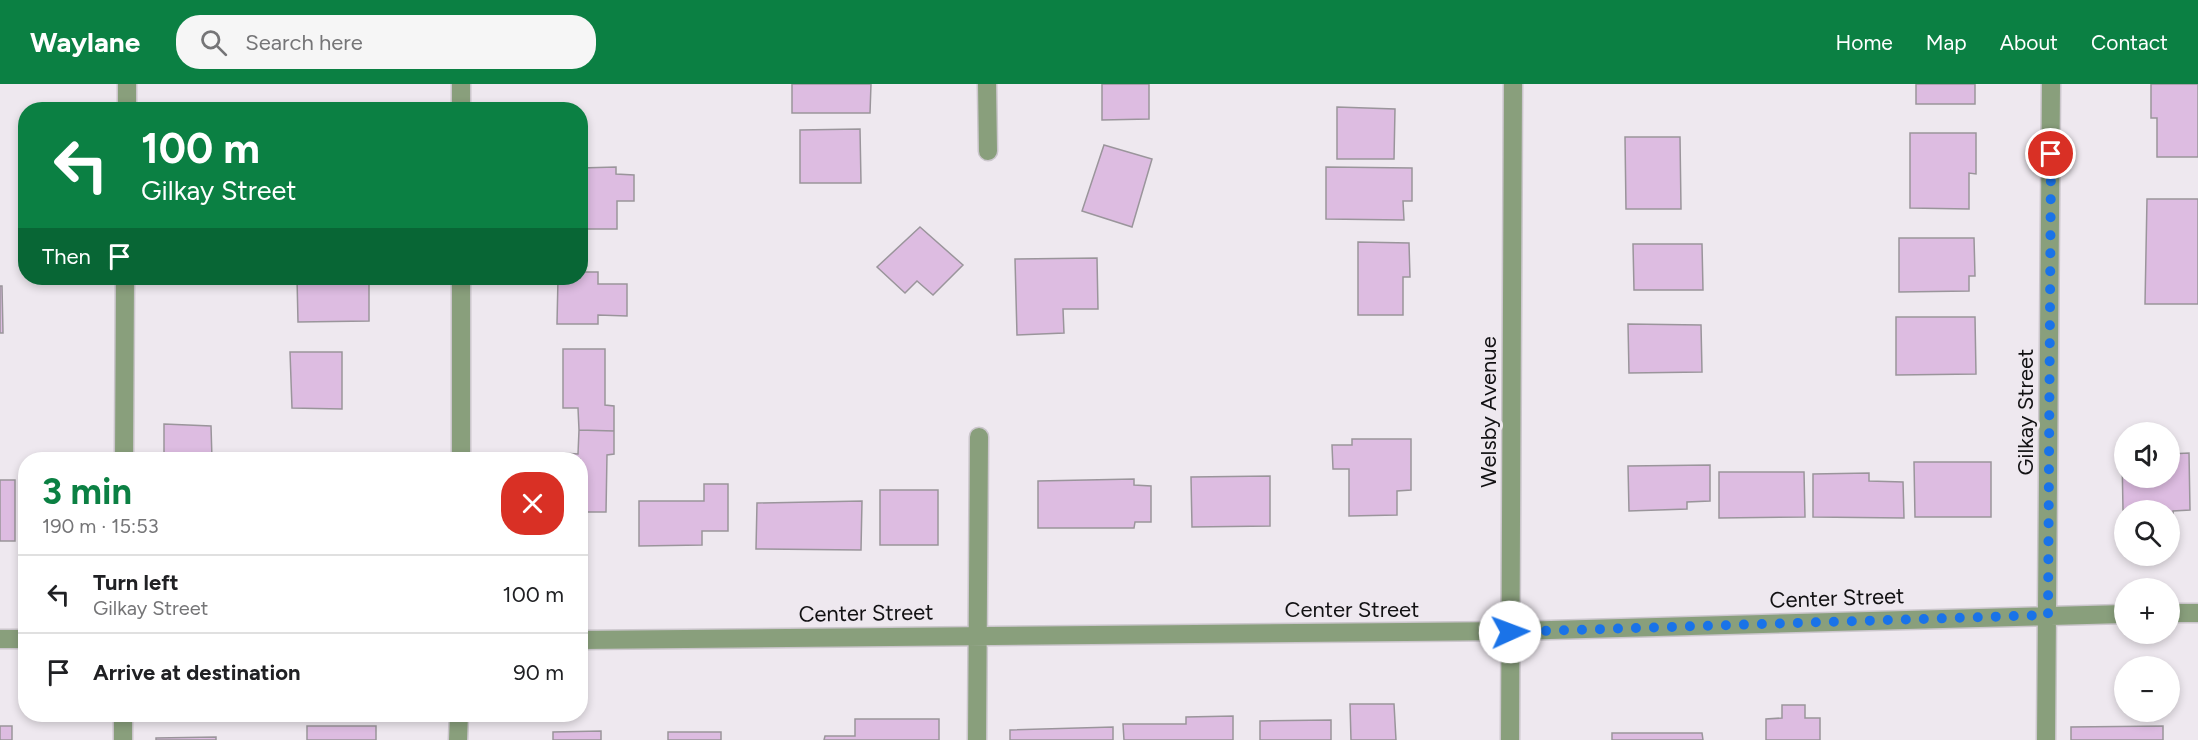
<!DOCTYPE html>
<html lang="en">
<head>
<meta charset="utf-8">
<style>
	:root { --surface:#fff; --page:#f6f6f6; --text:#202124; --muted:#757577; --line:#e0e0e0; --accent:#0b8043 }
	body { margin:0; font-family:Figtree,sans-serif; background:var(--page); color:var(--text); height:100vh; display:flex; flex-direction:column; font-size:22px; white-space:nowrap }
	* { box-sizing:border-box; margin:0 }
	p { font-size:20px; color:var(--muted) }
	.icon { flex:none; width:33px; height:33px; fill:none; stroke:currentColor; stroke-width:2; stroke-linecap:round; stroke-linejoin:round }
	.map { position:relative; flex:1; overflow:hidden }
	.side { position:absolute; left:18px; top:368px; width:570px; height:270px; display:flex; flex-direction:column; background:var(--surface); border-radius:24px; box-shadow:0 3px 9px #0003 }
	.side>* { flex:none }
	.hud { position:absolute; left:18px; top:18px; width:570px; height:183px; border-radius:24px; box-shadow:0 3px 9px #0003; background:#0b8043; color:#fff; overflow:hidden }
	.controls { position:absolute; left:2114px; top:338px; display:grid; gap:12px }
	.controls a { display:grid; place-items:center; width:66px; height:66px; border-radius:50%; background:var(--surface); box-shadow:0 3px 9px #0003; font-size:30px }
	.pin { position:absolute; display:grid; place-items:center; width:51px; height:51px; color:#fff; margin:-26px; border:3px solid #fff; border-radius:50%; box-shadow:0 2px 6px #0007 }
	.me { position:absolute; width:66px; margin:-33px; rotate:88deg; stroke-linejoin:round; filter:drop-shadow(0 0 4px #0008) }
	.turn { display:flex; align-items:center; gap:21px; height:126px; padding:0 24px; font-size:27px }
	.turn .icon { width:78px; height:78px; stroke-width:2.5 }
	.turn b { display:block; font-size:42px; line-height:51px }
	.then { display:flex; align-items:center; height:57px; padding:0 24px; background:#0003; gap:12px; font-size:22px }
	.round { display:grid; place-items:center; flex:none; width:63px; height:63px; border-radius:24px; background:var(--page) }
	.overview { display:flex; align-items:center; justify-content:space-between; height:102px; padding:0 24px }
	h1 { font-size:36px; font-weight:700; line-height:45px; color:var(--accent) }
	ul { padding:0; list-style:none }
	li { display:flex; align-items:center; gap:18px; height:78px; padding:0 24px; border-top:2px solid var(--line) }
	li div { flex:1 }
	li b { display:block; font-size:22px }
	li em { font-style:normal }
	header { display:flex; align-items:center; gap:36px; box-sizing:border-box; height:84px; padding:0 30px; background:var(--accent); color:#fff }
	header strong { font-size:28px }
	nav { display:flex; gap:33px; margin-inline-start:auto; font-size:21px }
	.search { width:420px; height:54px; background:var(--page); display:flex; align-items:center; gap:15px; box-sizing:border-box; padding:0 21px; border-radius:24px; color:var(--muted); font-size:22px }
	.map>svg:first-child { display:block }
	.building { fill:#ddbce1; stroke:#9a959b; stroke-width:1.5 }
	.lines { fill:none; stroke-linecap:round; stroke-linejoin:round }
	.minor-casing { stroke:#cbc6cc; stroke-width:21 }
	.minor { stroke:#899f7c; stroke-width:18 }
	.route { stroke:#1a73e8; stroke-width:10; stroke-dasharray:0 18 }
	.labels { text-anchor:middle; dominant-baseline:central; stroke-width:6; stroke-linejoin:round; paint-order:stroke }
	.street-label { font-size:22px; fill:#121113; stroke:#eee8ef }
</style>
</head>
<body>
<header>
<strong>Waylane</strong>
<div class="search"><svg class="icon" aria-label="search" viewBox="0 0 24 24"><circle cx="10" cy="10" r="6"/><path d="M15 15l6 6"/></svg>Search here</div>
<nav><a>Home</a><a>Map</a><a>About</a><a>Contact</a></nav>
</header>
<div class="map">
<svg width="2198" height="656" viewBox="0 0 2198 656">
	<rect width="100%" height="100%" fill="#eee8ef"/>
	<!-- building -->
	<path class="building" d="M792,0h79l-1,29h-78z
		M1102,0h47v35l-47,1z
		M1916,0h59v20h-59z
		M2151,0h47v73h-41v-39h-6z
		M1337,23l58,2 -1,50h-57z
		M860,45l1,54h-61v-53z
		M1910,49h66v41l-7,-1v36l-59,-1z
		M1625,53h55l1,72h-55z
		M1104,61l48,14 -20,68 -50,-16z
		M616,83v7l18,1v26h-17v28h-37v-61z
		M1326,83l86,1v33h-9l1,19 -78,-1z
		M2147,115h51v105h-53z
		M920,143l43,38 -30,30 -16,-14 -12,12 -28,-26z
		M1899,154h75l1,38h-6v15l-70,1z
		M1358,158l51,1 1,34h-7v38h-45z
		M1633,160h69l1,46h-69z
		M1097,174l1,51h-35l1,24 -47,2 -2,-76z
		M580,188h18v12h29v32l-29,-1v9h-41l1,-46h22z
		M297,194h72v43l-71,1z
		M0,202h2l1,47h-3z
		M1896,233h79l1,57 -80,1z
		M1628,240l73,1 1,47 -73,1z
		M563,265h42v56l9,1v25l-35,-1 -1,-22h-15z
		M290,268h52v57l-50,-1z
		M164,340l47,2 1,33h-48z
		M579,346l35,1v23l-7,1 -1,57h-26v-53h-17v-6l15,1z
		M1352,355h59v51l-14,1v24l-48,1v-47h-16l-1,-24h20z
		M2189,369l1,57 -17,1 1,11h-5v-12h-46l-1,-55h2v22h45v-23z
		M1914,378h77v55h-76z
		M1710,381v36l-23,1v7l-58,2 -1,-45z
		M1719,388h85l1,45 -86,1z
		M1869,389v8l34,1 1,36 -91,-1v-43z
		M1270,392v50l-78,1 -1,-50z
		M1134,395v6l17,1v36h-16l-1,6h-96v-47z
		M0,396h15v61h-15z
		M704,400h24v47h-26v14l-63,1v-45h65z
		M880,406h58v55h-58z
		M862,417l-1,49 -105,-1 1,-46z
		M1350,620h44l2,36h-45z
		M1782,621h23v13h15v22h-54v-21l16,-1z
		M1233,632v24h-109l-1,-16h63v-7z
		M855,635h84v21h-115l1,-4h30z
		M1331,636v20h-71v-19z
		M0,642h12v14h-12z
		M307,642h69v14h-69z
		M2163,642v14h-92v-13z
		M1113,643v13h-103v-10z
		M601,647v9h-48v-8z
		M668,648h53v8h-53z
		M1612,649h90l1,7h-91z
		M216,653v3h-60v-2z"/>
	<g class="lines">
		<!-- minor casing -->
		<g class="minor-casing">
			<path id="minor" d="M987,0l1,67
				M127,26v-26
				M461,26v-26
				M124,375l1,-181
				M461,375v-181
				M2169,529h29
				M0,555h26
				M580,556l931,-9 613,-17
				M123,630v26
				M458,656l1,-26
				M977,656l2,-303
				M1510,656l3,-656
				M2046,656l5,-656"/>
		</g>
		<!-- minor -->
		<use href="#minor" class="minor"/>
	</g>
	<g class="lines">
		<!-- route -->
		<path class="route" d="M1510,548l538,-17 3,-461"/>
	</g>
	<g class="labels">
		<!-- street labels -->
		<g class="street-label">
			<text transform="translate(1488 328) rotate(-90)">Welsby Avenue</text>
			<text transform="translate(2025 328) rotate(-90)">Gilkay Street</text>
			<text transform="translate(1837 514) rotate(-2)">Center Street</text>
			<text x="1352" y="525">Center Street</text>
			<text transform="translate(866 529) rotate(-1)">Center Street</text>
		</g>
	</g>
</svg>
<div class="controls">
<a><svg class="icon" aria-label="sound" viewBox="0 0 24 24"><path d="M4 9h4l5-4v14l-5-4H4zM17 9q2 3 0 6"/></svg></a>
<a><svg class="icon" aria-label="search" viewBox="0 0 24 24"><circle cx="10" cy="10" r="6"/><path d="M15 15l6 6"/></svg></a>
<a>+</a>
<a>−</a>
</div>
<div class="pin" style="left:2051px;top:70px;background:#d93025"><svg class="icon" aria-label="arrive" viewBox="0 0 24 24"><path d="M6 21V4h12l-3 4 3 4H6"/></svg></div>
<svg class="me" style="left:1510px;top:548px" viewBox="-20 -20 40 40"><circle r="19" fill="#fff"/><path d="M0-13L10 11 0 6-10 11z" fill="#1a73e8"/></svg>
<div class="hud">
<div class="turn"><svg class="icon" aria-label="left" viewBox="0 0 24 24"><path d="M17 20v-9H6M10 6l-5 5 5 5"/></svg><div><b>100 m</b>Gilkay Street</div></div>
<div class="then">Then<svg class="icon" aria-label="arrive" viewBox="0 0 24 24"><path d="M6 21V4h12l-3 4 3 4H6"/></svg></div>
</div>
<section class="side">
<div class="overview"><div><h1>3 min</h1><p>190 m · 15:53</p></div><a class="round" style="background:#d93025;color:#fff"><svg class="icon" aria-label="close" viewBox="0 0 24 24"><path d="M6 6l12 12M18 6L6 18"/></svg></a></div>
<ul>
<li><svg class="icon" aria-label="left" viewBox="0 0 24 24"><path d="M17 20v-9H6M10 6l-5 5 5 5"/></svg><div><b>Turn left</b><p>Gilkay Street</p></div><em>100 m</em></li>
<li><svg class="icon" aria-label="arrive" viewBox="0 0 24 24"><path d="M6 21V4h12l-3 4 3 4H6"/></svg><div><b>Arrive at destination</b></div><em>90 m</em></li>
</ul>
</section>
</div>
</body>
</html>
